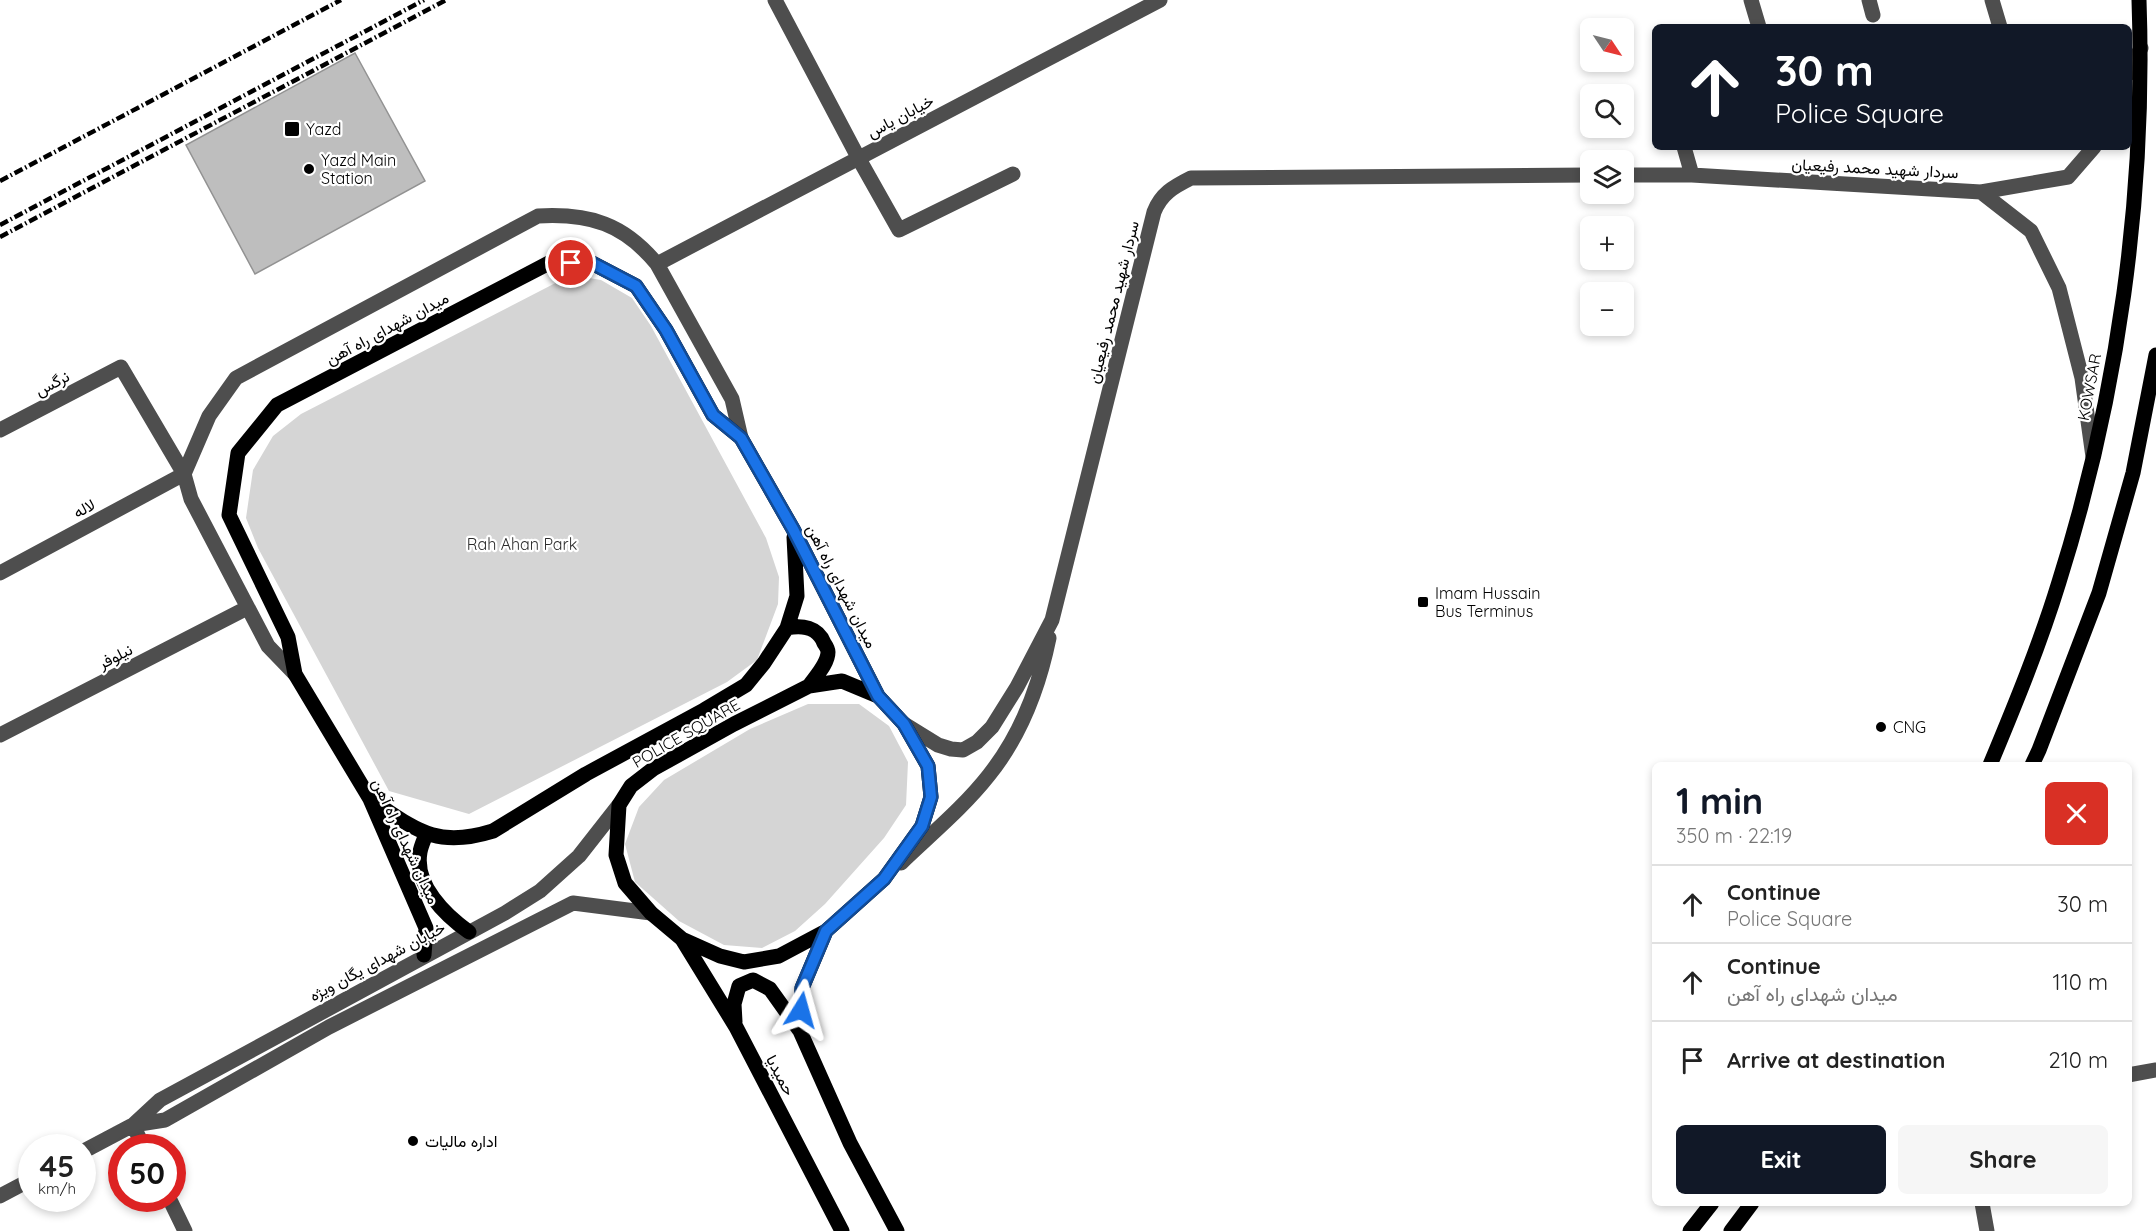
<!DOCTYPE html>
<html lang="en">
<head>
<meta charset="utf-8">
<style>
	:root { --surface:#fff; --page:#f6f6f6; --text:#222; --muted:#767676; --line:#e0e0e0; --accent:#111827 }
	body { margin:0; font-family:Quicksand,Vazirmatn,sans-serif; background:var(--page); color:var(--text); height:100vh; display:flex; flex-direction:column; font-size:22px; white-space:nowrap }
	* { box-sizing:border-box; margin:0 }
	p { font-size:20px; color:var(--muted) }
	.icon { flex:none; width:33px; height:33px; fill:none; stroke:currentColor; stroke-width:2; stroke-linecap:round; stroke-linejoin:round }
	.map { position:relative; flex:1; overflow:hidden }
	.panel { position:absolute; left:1652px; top:762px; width:480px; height:444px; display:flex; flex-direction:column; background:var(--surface); border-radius:9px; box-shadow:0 3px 9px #0003 }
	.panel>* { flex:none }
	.top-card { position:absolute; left:1652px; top:24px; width:480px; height:126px; border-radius:9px; box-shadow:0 3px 9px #0003; background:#111827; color:#fff; overflow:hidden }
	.needle { width:39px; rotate:125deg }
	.fabs { position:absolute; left:1580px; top:18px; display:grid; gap:12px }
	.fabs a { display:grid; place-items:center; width:54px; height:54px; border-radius:9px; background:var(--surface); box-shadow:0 3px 9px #0003; font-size:30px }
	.speed { position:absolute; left:18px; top:1134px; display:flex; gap:12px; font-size:30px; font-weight:700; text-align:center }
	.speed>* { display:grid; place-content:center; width:78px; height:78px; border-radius:50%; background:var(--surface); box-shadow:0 3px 9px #0003; line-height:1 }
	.speed small { font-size:15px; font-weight:400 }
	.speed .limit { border:9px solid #d22; background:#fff; color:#111 }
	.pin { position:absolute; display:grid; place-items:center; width:51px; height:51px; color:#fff; margin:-26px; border:3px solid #fff; border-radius:50%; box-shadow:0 2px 6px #0007 }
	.me { position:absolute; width:66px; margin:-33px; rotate:8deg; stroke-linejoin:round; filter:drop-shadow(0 0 4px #0008) }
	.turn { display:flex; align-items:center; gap:21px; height:126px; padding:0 24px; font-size:27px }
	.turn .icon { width:78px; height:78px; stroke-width:2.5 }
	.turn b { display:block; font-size:42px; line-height:51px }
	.round { display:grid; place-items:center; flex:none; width:63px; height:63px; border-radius:9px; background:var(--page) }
	.overview { display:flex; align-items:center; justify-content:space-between; height:102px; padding:0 24px }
	h1 { font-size:36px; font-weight:700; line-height:45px; color:var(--accent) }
	.primary-button { display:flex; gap:12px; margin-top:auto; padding:12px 24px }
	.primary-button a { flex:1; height:69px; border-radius:9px; background:var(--accent); color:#fff; font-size:24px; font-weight:700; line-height:69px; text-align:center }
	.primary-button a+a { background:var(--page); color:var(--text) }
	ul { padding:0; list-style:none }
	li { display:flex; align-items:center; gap:18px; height:78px; padding:0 24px; border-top:2px solid var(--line) }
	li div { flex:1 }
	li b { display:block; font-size:22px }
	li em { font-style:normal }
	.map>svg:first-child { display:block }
	.green { fill:#d5d5d5 }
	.building { fill:#bebebe; stroke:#929292; stroke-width:1.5 }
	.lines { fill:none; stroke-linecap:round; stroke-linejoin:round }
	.minor { stroke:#4e4e4e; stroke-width:15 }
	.major { stroke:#000; stroke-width:15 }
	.rail { stroke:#000; stroke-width:4.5; stroke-dasharray:9 3 1.5 3; stroke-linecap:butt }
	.route-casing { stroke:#114b97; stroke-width:15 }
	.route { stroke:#1a73e8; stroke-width:10 }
	.poi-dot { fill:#000; stroke:#fff; stroke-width:2 }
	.labels { text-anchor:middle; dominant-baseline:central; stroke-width:4.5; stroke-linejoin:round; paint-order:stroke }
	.street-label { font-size:16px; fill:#000; stroke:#fff }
	.poi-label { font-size:16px; fill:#000; stroke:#fff; text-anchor:start }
	.park-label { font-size:16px; fill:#2c2c2c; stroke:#fff }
</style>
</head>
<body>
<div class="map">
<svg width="2156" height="1231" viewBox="0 0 2156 1231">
	<rect width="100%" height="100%" fill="#fff"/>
	<!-- green -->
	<path class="green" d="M571,275l30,5 31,18 19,28 115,212 13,39 -1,27 -21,56 -30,22 -258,132 -80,-23 -131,-243 -12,-30 7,-48 20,-34 28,-22z
		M808,704h51l30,22 19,36 -2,43 -22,33 -59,66 -30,27 -33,17 -38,-3 -45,-24 -44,-39 -10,-38 14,-37 25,-27 86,-51z"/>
	<!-- building -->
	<path class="building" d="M355,53l70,128 -170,93 -69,-129z"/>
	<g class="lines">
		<!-- minor -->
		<path class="minor" d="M775,0l84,159 40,71 114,-56
			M1751,0l8,27
			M1869,0l4,15
			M1992,0l8,27
			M2128,74l13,-26
			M1684,147l8,28
			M1623,175h69l289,17 87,-15 26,-30
			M1981,192l50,39 28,57 23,90 11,79
			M657,264l503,-264
			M0,430l121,-63 63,107 -184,99
			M295,674l-27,-28 -77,-147 -7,-25 25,-58 27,-38 302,-162c52,-3 86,8 119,48l75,135 9,39
			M904,724l34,21 13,4 12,1 14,-8 15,-15 25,-40 35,-67 102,-408c7,-18 19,-25 37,-34l399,-3
			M0,735l247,-127
			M901,863c29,-28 63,-56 88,-88 32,-40 50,-88 60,-137
			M2128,1075l28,-5
			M133,1125l32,-5 164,-93 244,-124 78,10
			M133,1125l11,23
			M82,1152l51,-27 27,-25 345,-187 35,-22 39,-35 40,-51
			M0,1196l32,-17
			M169,1198l16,33
			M1982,1203l5,28"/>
		<!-- major -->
		<path class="major" d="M787,628l10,-32 -3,-59
			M842,681l36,15 26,28 24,42 3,31 -9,29 -38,53 -58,52 -47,25 -35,6 -24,-6 -38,-17 -31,-26 -26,-30 -9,-28 3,-50 12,-19 22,-17 81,-45 75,-38z
			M1990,765c25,-60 50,-121 69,-183 59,-187 87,-386 80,-582
			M2032,765l7,-15 60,-157 34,-120 23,-118
			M370,799c45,30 65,50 123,32l93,-57 118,-64 42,-25 18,-22 23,-35c15,-3 31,-1 37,15 2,3 4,6 4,9 0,12 -13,25 -19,34
			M426,834c-2,6 -5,12 -6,18 -6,33 25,63 49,80
			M826,931l-24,57 -2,43 50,112 47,88
			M682,939l54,88 106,204
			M424,955l2,-27 -56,-129 -75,-125 -7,-37 -59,-122 9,-62 39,-48 272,-142h43l44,23 30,44 47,85 28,23 52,91 85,167
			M735,1022l-1,-18 5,-18 14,-6 17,9 30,42
			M1690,1231l22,-28
			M1731,1231l21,-28"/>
		<!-- rail -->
		<path class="rail" d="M0,181l341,-181
			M0,225l424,-225
			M0,237l446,-237"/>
	</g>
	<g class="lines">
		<!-- route casing -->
		<g class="route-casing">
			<path id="route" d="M571,263h21l44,23 30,44 47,85 28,23 52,91 85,167 26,28 24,42 3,31 -9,29 -38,53 -58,52 -24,57 -1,22"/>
		</g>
		<!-- route -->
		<use href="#route" class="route"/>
	</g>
	<!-- markers -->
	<g class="poi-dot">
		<rect x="284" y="121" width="16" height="16" rx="3"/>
		<circle cx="309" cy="169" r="6"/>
		<rect x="1417" y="596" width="12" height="12" rx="3"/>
		<circle cx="1881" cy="727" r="6"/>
		<circle cx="413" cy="1141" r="6"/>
	</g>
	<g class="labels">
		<!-- street labels -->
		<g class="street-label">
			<text transform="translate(900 116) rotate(-28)">خیابان یاس</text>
			<text transform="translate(1875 168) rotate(3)">سردار شهید محمد رفیعیان</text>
			<text transform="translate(1113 302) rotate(-76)">سردار شهید محمد رفیعیان</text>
			<text transform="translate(387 328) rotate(-28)">میدان شهدای راه آهن</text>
			<text transform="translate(52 383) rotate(-28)">نرگس</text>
			<text transform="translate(2089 387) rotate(-79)">KOWSAR</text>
			<text transform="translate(84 508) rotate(-28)">لاله</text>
			<text transform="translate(842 586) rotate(63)">میدان شهدای راه آهن</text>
			<text transform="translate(115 656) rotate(-27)">نیلوفر</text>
			<text transform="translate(686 733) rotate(-30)">POLICE SQUARE</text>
			<text transform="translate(406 841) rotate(65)">میدان شهدای راه آهن</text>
			<text transform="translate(377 961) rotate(-28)">خیابان شهدای یگان ویژه</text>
			<text transform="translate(781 1075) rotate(62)">حمیدیا</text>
		</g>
		<!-- poi labels -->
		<g class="poi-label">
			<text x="306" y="129">Yazd</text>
			<text x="321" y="160">Yazd Main<tspan x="321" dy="18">Station</tspan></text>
			<text x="1435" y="593">Imam Hussain<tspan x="1435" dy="18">Bus Terminus</tspan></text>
			<text x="1893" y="727">CNG</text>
			<text x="425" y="1141">اداره مالیات</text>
		</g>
		<!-- park labels -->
		<g class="park-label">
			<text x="522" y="544">Rah Ahan Park</text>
		</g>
	</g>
</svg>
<div class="fabs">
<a><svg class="needle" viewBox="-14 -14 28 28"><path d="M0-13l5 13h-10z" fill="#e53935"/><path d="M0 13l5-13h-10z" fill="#767676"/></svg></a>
<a><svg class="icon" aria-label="search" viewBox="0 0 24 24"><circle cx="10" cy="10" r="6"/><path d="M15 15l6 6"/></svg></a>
<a><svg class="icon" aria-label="layers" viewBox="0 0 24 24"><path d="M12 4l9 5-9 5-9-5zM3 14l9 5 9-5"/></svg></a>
<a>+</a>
<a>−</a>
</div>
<div class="speed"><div>45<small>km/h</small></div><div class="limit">50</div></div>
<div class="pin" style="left:571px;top:263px;background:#d93025"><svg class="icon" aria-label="arrive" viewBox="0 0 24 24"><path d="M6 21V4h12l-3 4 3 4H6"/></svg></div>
<svg class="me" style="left:801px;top:1010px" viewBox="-20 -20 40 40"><path d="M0-17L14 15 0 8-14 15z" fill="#1a73e8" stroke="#fff" stroke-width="4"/></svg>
<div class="top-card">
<div class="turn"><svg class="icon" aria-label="ahead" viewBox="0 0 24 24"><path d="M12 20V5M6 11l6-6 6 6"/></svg><div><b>30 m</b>Police Square</div></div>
</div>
<section class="panel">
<div class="overview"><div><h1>1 min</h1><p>350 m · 22:19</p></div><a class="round" style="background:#d93025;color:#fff"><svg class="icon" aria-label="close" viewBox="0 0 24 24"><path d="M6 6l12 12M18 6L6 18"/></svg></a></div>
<ul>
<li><svg class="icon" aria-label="ahead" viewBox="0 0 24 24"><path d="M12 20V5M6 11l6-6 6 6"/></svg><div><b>Continue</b><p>Police Square</p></div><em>30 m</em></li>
<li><svg class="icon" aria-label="ahead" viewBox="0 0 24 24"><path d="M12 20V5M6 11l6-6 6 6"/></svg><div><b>Continue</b><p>میدان شهدای راه آهن</p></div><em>110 m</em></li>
<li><svg class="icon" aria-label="arrive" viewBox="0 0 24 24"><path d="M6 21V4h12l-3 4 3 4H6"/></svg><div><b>Arrive at destination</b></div><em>210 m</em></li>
</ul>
<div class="primary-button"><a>Exit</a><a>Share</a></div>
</section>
</div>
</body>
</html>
